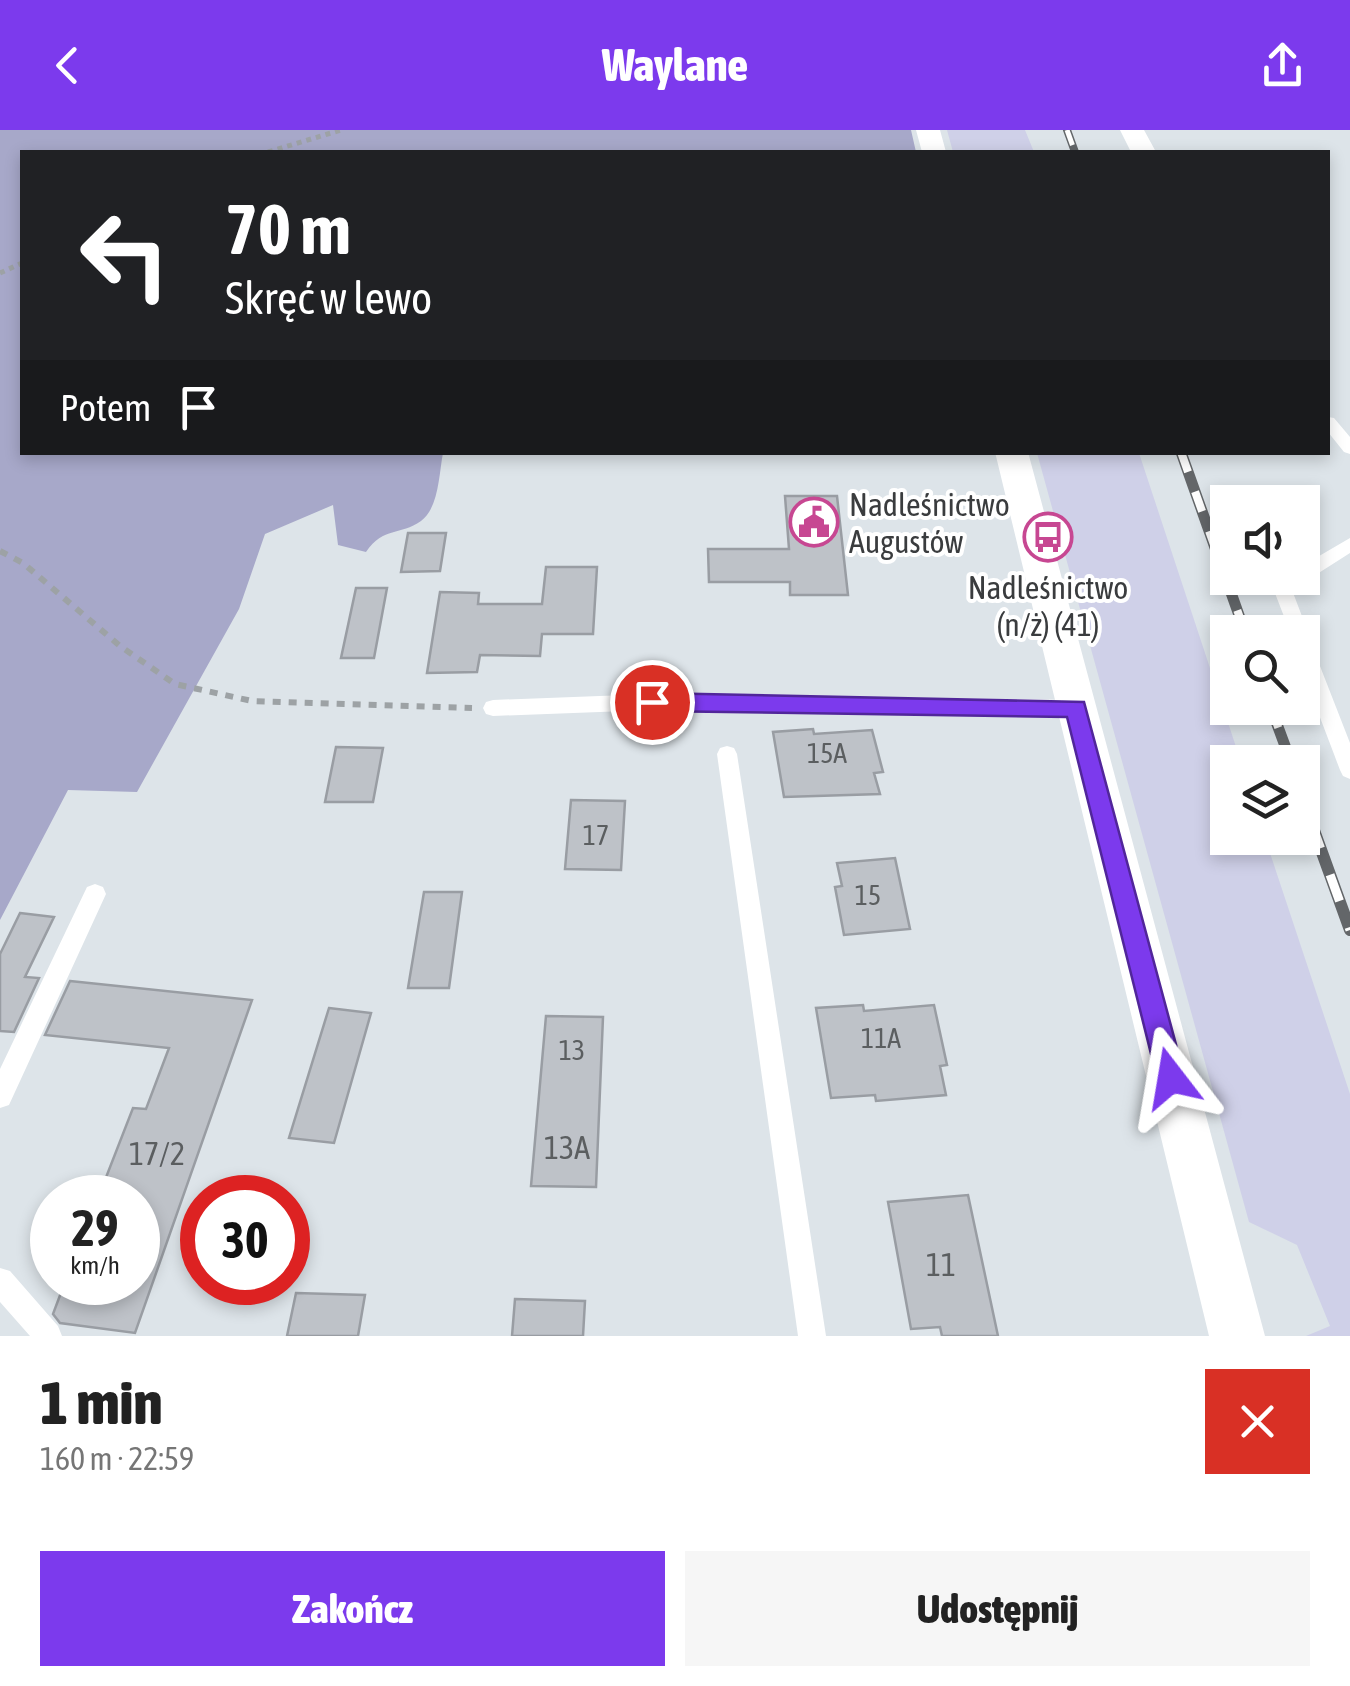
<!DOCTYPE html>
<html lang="pl">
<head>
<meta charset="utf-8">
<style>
	:root { --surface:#fff; --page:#f6f6f6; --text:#222; --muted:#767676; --accent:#7c3aed }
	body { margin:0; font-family:"Asap Condensed",sans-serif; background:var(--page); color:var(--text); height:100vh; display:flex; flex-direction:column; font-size:38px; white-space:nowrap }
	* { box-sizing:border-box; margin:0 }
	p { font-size:32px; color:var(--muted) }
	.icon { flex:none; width:55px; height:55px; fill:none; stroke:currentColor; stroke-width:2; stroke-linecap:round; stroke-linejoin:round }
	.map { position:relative; height:1206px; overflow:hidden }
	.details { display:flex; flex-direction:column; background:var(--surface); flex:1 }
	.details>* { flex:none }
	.banner { position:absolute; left:20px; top:20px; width:1310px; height:305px; border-radius:0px; box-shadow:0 5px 15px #0003; background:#202124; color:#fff; overflow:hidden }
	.controls { position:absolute; left:1210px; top:355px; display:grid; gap:20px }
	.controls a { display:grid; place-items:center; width:110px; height:110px; border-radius:0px; background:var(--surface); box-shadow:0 5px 15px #0003; font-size:50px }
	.speed { position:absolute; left:30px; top:1045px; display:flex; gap:20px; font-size:50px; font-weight:700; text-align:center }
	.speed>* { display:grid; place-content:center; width:130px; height:130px; border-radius:50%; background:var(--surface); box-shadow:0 5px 15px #0003; line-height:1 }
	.speed small { font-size:25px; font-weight:400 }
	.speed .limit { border:15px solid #d22; background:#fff; color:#111 }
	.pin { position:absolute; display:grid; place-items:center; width:85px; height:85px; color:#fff; margin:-42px; border:5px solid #fff; border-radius:50%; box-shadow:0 2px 10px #0007 }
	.me { position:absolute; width:110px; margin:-55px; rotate:346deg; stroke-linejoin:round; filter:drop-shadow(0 0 8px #0008) }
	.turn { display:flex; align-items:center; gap:35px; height:210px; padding:0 40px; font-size:45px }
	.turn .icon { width:130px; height:130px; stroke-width:2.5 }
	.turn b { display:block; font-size:70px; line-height:85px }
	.then { display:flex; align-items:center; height:95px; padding:0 40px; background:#0003; gap:20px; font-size:38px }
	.round { display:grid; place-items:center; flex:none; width:105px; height:105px; border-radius:0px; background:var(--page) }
	.overview { display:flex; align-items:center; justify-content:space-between; height:170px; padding:0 40px }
	h1 { font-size:60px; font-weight:800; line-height:75px }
	.button { display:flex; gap:20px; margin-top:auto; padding:20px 40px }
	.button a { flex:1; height:115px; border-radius:0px; background:var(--accent); color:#fff; font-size:40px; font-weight:800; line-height:115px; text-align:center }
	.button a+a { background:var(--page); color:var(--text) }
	header { display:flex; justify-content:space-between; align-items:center; height:130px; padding:0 40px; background:var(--accent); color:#fff; font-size:45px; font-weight:800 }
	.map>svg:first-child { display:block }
	.green { fill:#cfd0e8 }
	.forest { fill:#a7a8c9 }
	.building { fill:#bec2c8; stroke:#999da3; stroke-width:2.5 }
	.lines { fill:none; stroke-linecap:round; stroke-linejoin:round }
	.path-far1 { stroke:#9da2a5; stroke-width:5; stroke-dasharray:5 5; stroke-linecap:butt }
	.path { stroke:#9da2a5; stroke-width:6; stroke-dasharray:8 8; stroke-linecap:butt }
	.service { fill:#fff; fill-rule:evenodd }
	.minor { fill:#fff; fill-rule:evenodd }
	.rail-far2-casing { stroke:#636669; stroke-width:8 }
	.rail-far1-casing { stroke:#636669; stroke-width:11 }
	.rail-casing { stroke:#636669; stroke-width:12 }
	.rail-far2 { stroke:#fff; stroke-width:5; stroke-dasharray:16; stroke-linecap:butt }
	.rail-far1 { stroke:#fff; stroke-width:8; stroke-dasharray:21; stroke-linecap:butt }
	.rail { stroke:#fff; stroke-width:9; stroke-dasharray:28; stroke-linecap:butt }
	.route { fill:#7c3aed; stroke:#51269a; stroke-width:2.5 }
	.labels { text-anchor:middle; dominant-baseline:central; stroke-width:8; stroke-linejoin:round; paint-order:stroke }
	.number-label { font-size:28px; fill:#5b5e60 }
	.poi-label { font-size:32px; fill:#3a3c3e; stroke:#fff; text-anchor:start }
	.near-number-label { font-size:32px; fill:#5b5e60 }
</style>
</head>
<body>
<header><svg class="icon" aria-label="back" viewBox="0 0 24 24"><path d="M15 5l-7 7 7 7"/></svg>Waylane<svg class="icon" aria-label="share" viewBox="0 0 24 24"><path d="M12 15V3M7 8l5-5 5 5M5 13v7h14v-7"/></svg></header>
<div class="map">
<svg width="1350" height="1206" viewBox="0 0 1350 1206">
	<rect width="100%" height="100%" fill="#dde4e9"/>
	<!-- green -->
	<path class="green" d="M947,0h78l9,22h-81z
		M1037,323h102l102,309h-13v76h37l85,256v242h-44l24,-10 -33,-81 -48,-23z"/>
	<!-- forest -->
	<path class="forest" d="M0,0h911l5,22h-894v300l421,1c-4,20 -4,55 -22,68 -21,15 -37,5 -55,31l-28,-7 -5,-40 -68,29 -26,75 -102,183 -69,-2 -68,130z"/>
	<!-- building -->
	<path class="building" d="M785,366h52l11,99h-58v-13h-81l-1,-33h81z
		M408,403h38l-6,38 -39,1z
		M546,437h51l-4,67h-51l-2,22 -60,-1 -3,17 -50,1 13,-81 39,1 -1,11h64z
		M356,458h31l-13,70h-33z
		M813,599l1,5 58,-4 11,42 -9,1 6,21 -96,3 -11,-65z
		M336,617l47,1 -10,54h-48z
		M571,670l54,1 -4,69 -56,-1z
		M895,728l15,71 -66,6 -9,-48 7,-1 -5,-23z
		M424,762h38l-13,96h-41z
		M20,783l34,4 -29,60 14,1 -25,54 -14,-1v-77z
		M70,851l182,19 -117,333 -75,-10 -7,-9 12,-32h73v-84h-40l35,-90 13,1 23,-61 -124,-13z
		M863,875l1,6 70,-6 13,60 -7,1 6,29 -70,6 -1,-6 -44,3 -15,-90z
		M329,878l42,5 -37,130 -45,-5z
		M546,886l57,1 -7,170 -65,-1z
		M968,1065l30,141h-56l-2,-9 -29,2 -23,-127z
		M296,1163l69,2 -7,41h-71z
		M515,1169l70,2 -2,35h-71z"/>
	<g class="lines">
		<!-- path-far1 -->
		<path class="path-far1" d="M268,22l73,-22
			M0,143l22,-10"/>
		<!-- path -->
		<path class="path" d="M0,421l23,12 97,83 55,38 77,17 220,7"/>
		<!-- service -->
		<path class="service" d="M1328,287l6,1 16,19v17l-6,-2 -16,-20z
			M1350,408v15l-58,37 16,42 -2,5 5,6 39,100v36l-7,-3 -3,-6 -38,-100v-38h-12l-17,-44 12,-10h17v-12z
			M652,564l424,6 7,2 3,6 -3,6 -7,2 -424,-6 -159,6 -7,-2 -3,-6 3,-6 7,-2z
			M727,616l7,2 3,6 89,582h-28l-81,-582 3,-6z
			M95,754l8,3 3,7 -97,211 -9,3v-39l87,-182z
			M0,1138l10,3 48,55 4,10h-32l-30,-34z"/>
		<!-- minor -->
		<path class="minor" d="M916,0h24l6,22h-24z
			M1120,0h24l12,22h-25z
			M995,322h33l237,884h-56z"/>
		<!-- rail-far2 casing -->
		<g class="rail-far2-casing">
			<path id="rail-far2" d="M1067,0l8,22"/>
		</g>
		<!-- rail-far1 casing -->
		<g class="rail-far1-casing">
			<path id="rail-far1" d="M1181,322l64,180
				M1271,578l20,54
				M1302,666l10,29"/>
		</g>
		<!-- rail casing -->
		<g class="rail-casing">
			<path id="rail" d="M1311,692l39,108"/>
		</g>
		<!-- rail-far2 -->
		<use href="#rail-far2" class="rail-far2"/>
		<!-- rail-far1 -->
		<use href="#rail-far1" class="rail-far1"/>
		<!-- rail -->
		<use href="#rail" class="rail"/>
	</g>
	<!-- route -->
	<path class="route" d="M652,563l432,9 101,376 -4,9 -10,4 -10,-4 -4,-9 -90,-361 -415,-6 -11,-9z"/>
	<!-- icons -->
	<defs>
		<g id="civic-ring" transform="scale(2.5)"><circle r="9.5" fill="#fff" stroke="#c74792" stroke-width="1.5"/><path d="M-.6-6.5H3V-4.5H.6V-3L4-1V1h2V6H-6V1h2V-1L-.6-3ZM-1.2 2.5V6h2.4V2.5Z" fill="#c74792"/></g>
		<g id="bus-ring" transform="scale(2.5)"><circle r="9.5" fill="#fff" stroke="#c74792" stroke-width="1.5"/><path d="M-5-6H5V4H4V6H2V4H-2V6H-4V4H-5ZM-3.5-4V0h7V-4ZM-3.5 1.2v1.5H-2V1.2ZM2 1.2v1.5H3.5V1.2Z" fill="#c74792"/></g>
	</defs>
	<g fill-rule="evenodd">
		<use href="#civic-ring" x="814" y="392"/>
		<use href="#bus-ring" x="1048" y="407"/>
	</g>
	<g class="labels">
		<!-- number labels -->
		<g class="number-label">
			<text x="827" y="623">15A</text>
			<text x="596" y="705">17</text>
			<text x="868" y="765">15</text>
			<text x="881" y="908">11A</text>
			<text x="572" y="920">13</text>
		</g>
		<!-- poi labels -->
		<g class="poi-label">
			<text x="849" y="374">Nadleśnictwo<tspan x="849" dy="37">Augustów</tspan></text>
			<text x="1048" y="457" text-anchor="middle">Nadleśnictwo<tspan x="1048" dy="37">(n/ż) (41)</tspan></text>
		</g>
		<!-- near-number labels -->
		<g class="near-number-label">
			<text x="567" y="1017">13A</text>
			<text x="157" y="1023">17/2</text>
			<text x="941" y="1134">11</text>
		</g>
	</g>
</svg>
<div class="controls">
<a><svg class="icon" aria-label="sound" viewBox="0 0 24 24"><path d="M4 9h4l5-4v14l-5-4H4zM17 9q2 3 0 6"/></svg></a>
<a><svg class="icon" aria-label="search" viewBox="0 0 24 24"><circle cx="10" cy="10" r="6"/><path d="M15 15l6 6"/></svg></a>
<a><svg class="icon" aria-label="layers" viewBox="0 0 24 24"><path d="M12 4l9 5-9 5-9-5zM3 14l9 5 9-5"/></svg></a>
</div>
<div class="speed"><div>29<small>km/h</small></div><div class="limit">30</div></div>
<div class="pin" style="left:652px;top:572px;background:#d93025"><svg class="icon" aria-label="arrive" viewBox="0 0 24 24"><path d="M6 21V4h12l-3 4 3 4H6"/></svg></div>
<svg class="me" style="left:1171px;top:948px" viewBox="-20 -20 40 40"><path d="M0-17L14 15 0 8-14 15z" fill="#7c3aed" stroke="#fff" stroke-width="4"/></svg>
<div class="banner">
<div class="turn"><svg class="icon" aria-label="left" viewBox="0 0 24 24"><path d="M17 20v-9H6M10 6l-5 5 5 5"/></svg><div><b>70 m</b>Skręć w lewo</div></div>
<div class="then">Potem<svg class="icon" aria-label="arrive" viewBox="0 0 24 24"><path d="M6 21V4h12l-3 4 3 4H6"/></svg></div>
</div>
</div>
<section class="details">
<div class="overview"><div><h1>1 min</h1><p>160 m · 22:59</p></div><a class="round" style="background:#d93025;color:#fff"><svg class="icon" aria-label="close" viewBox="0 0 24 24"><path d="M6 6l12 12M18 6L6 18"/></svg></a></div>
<div class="button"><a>Zakończ</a><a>Udostępnij</a></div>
</section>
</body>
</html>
